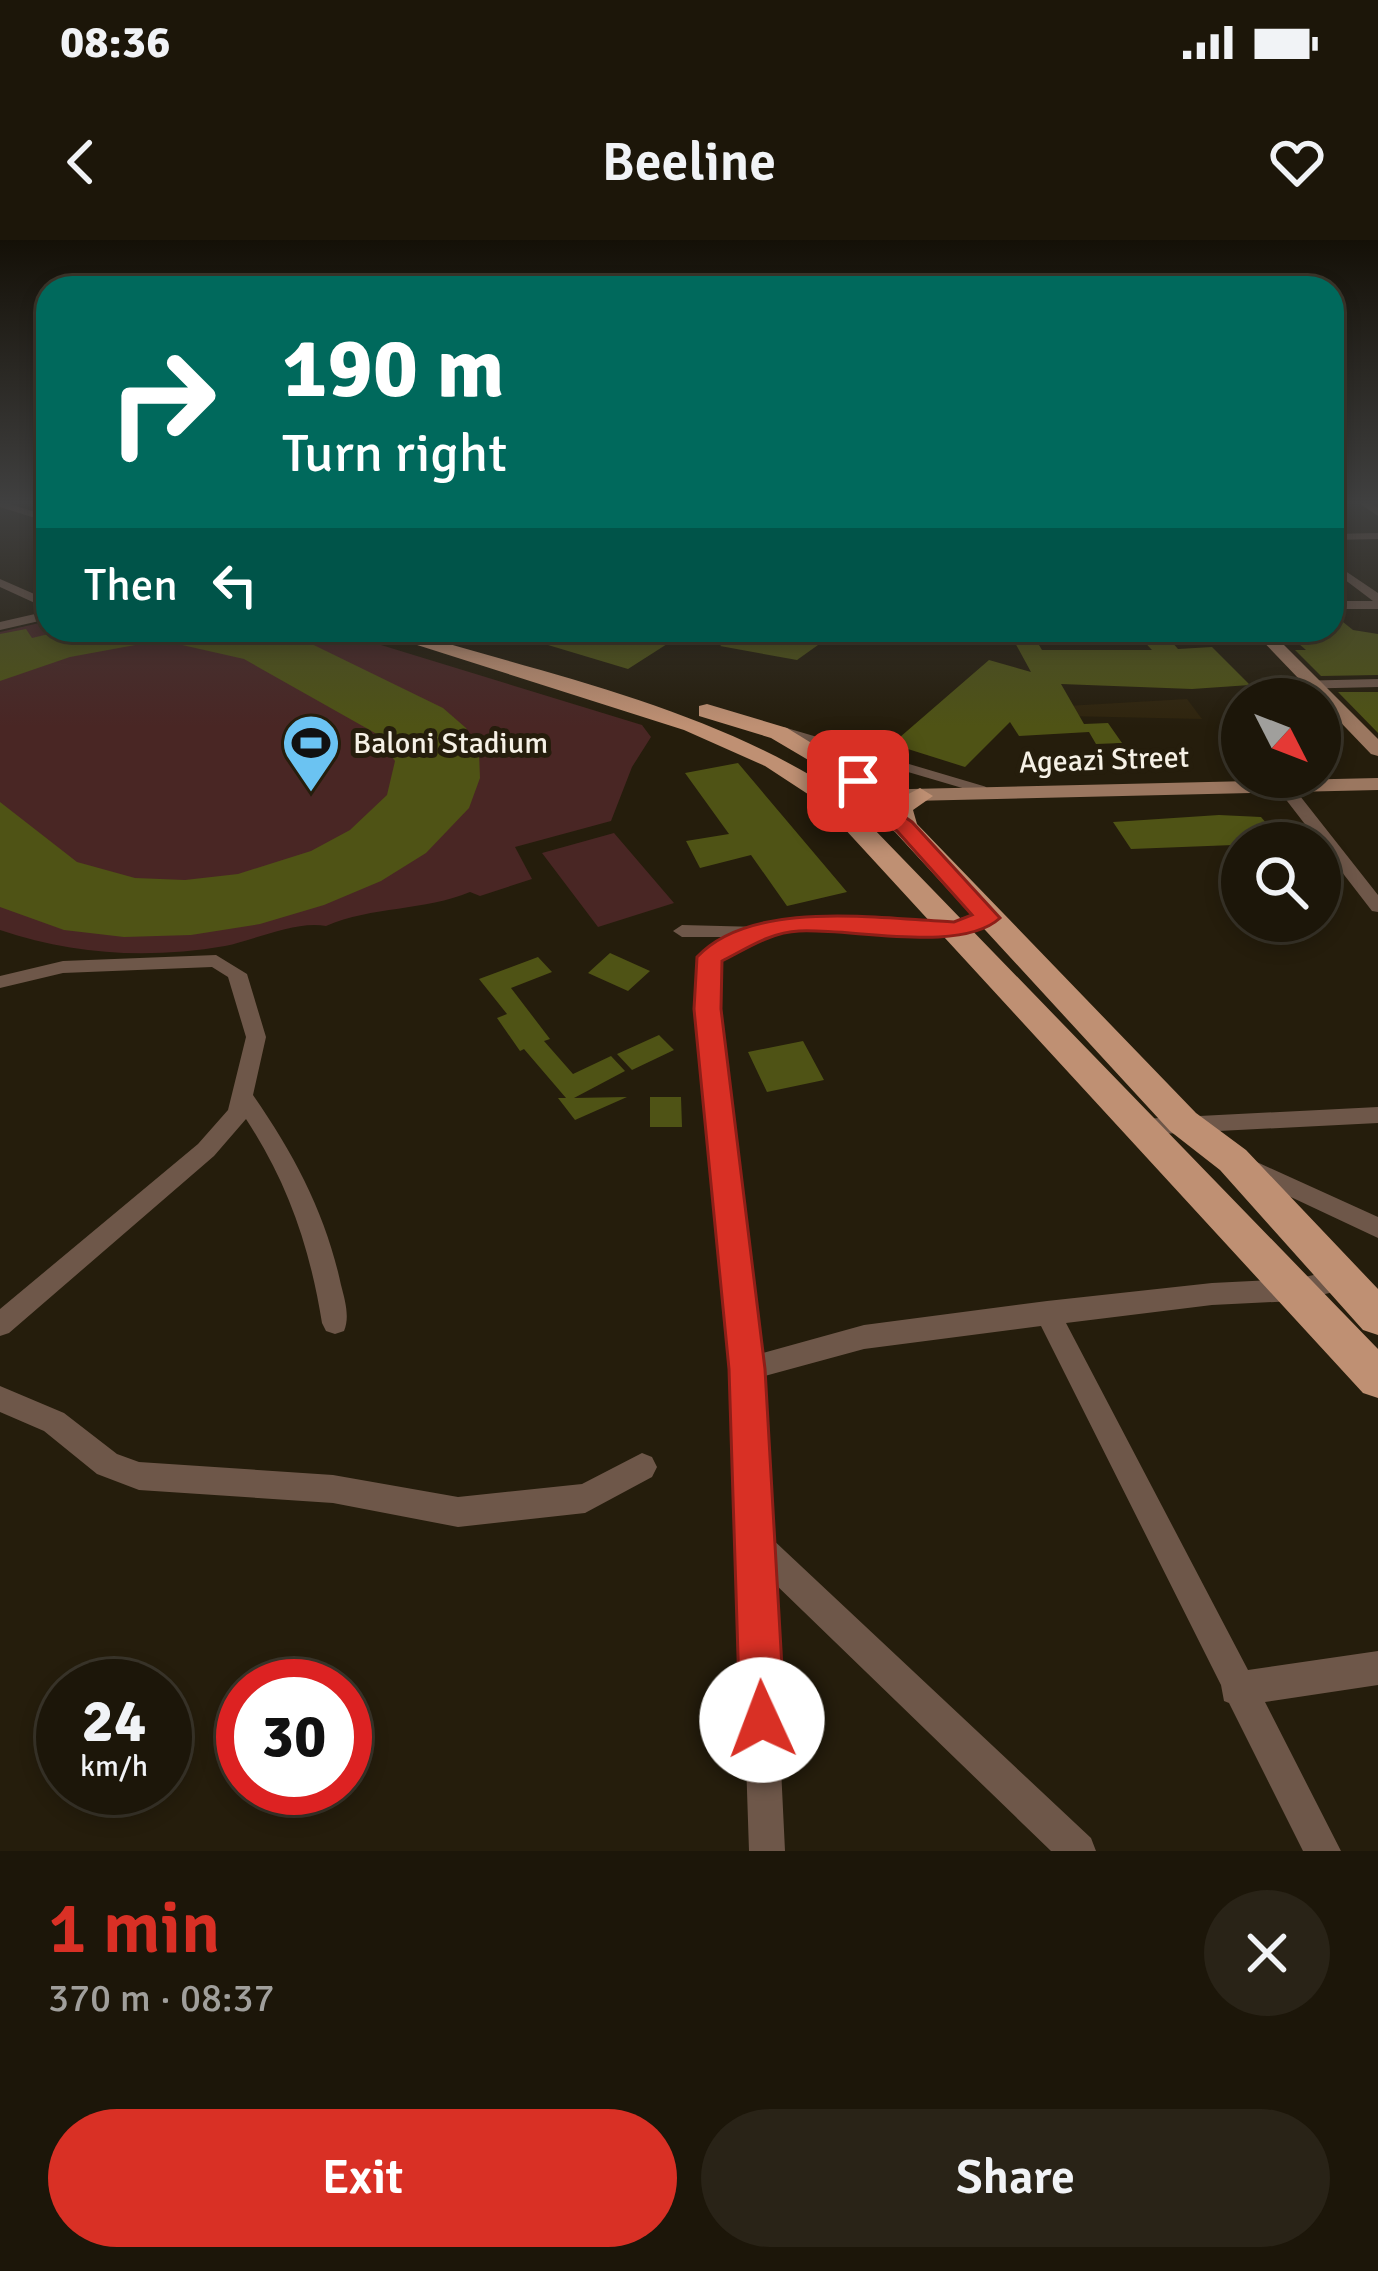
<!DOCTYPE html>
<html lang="en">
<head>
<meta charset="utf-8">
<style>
	:root { --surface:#1c1609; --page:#292317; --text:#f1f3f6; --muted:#a09f9c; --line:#3a352a; --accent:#d93025 }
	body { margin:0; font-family:Signika,sans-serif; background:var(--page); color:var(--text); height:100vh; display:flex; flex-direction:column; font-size:45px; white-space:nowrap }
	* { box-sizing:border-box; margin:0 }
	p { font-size:39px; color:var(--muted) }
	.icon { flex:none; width:66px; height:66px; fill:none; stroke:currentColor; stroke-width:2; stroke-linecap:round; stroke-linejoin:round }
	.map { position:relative; height:1611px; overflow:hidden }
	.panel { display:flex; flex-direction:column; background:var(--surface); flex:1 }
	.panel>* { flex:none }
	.top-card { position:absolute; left:36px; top:36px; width:1308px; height:366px; border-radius:36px; box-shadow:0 6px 18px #0003,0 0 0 3px var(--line); background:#00695c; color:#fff; overflow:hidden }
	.needle { width:78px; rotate:132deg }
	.buttons { position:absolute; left:1221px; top:438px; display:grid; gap:24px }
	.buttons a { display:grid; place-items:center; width:120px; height:120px; border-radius:50%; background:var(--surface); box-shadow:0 6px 18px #0003,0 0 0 3px var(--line); font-size:60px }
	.speed { position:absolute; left:36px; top:1419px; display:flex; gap:24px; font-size:60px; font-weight:700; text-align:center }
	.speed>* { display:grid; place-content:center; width:156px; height:156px; border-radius:50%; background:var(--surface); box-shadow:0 6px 18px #0003,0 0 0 3px var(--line); line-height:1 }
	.speed small { font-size:30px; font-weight:400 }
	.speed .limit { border:18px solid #d22; background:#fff; color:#111 }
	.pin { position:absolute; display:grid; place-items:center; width:102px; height:102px; color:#fff; margin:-51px; border-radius:24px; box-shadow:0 6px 18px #0006 }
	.me { position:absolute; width:132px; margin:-66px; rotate:358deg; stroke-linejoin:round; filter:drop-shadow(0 0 9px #0008) }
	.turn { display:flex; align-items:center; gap:42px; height:252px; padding:0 48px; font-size:54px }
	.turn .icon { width:156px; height:156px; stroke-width:2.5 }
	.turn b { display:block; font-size:84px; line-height:102px }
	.then { display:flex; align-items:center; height:114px; padding:0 48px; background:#0003; gap:24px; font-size:45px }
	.round { display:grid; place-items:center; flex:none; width:126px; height:126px; border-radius:63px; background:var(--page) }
	.headline { display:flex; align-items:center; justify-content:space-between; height:204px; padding:0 48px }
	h1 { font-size:72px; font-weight:600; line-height:90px; color:var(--accent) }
	.primary-button { display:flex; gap:24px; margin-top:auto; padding:24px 48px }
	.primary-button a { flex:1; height:138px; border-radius:72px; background:var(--accent); color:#fff; font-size:48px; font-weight:600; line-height:138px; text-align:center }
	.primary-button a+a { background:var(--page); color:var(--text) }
	.status { display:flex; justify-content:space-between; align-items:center; height:84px; padding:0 60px; background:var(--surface); direction:ltr }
	.status svg { height:33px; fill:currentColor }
	header { display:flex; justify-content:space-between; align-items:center; height:156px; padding:0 48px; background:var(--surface); font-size:54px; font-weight:600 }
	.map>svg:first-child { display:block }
	.built { fill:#2f240d }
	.green { fill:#492624 }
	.building { fill:#4f5315 }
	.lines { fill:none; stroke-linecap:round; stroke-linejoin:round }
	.service { stroke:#6e5749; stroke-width:8 }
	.minor { fill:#6e5749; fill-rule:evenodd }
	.secondary { fill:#9b7760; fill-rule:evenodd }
	.primary { fill:#bf9073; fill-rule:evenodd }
	.route { fill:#d93025; stroke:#8d1f18; stroke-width:3 }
	.labels { text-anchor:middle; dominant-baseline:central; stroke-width:10; stroke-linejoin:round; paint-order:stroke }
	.far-poi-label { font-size:30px; fill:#f6f1e6; stroke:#251d0c; text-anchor:start }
	.far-street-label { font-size:30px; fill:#f6f1e6; stroke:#251d0c }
</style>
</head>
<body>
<div class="status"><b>08:36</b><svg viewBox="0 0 49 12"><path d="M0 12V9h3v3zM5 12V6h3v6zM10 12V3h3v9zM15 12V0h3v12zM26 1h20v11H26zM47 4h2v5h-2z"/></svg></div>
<header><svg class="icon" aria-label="back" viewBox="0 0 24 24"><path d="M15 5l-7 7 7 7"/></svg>Beeline<svg class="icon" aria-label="heart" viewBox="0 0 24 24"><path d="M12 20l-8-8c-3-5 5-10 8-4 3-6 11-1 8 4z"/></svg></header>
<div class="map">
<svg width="1378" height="1611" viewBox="0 0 1378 1611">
	<rect width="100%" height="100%" fill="#251d0c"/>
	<!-- built -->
	<path class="built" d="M1187,459l15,20 -137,-3 1,-10z"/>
	<!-- green -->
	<path class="green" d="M48,381v9h284l310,95 9,12 -19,30 -21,54 -96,26 17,32 -52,17 -10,-4c-45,19 -98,14 -144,34 -29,-6 -71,14 -101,20 -76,13 -152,9 -225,-16v-298z
		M614,593l60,70 -76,24 -56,-74z"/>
	<!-- building -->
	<path class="building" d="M1333,374l20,16 25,4v41l-57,1 -26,-26h11l-23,-20h49z
		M26,389l6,9 33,-8h91l1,11 -87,16 -70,24v-47z
		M161,390h122l160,78 23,20 13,24 1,26 -11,30 -43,45 -45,28 -57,24 -64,19 -69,11 -67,2 -60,-7 -64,-23v-105l77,60 58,16 50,2 53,-6 73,-23 39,-21 37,-35 8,-34 -20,-28 -131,-74 -84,-19z
		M574,390h115l-61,39 -80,-24z
		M744,390h95l-42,30 -77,-14z
		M1008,390h22l12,20h110l-16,-17h28l14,16 34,-2 38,38 -58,4 -131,-5 23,40 24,-1 14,20 -26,1 -7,-12 -70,4 -9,-14 -45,45 -73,-23 97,-84 42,12z
		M1338,452h40v41z
		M738,523l109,129 -60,14 -36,-51 -51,13 -14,-27 43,-7 -44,-61z
		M1219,575l42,2 22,26 -152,6 -18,-27z
		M610,713l40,18 -22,20 -40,-18z
		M538,717l14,15 -41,16 39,51 -6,2 29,33 38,-18 14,15 -51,27 53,-1 -52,23 -17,-22h8l-42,-49 -4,2 -23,-33 10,-4 -28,-35z
		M659,795l15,15 -42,20 -15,-16z
		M803,801l21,39 -57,12 -19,-40z
		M650,857h31l1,30h-32z"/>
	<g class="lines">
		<!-- service -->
		<path class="service" d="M783,491l200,59"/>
		<!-- minor -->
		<path class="minor" d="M0,261l48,15v6l-48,-15z
			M1356,261h12l10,7v8z
			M1378,293v6l-46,1v-6z
			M1332,322l46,31v16h-46v-8h41l-41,-31z
			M0,339l48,21v9l-48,-22z
			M48,371v8l-48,11v-8z
			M1378,439v8l-85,2 -7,-4 7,-4z
			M1283,540l6,2 89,113v17l-6,-1 -95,-123v-6z
			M988,672l9,6 -2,4 -53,11 -156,-2 -27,9 -39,20 -2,49 41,345 105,-29 183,-24 165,-18 83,-4 47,-10 9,3 4,8 -4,8 -56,13 -83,4 -146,18 182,347 130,-19v34l-113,17 76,149h-38l-74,-148 -5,-2 -3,-16 -180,-359 -177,23 -103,28 8,159 322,302 5,13h-45l-279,-270 13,270h-36l-16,-482 -35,-360 2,-52 34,-20h-52l-9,-6 9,-6 77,2 27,-7 36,-2 120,4z
			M216,715l31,19 19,63 -13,58c41,59 73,119 88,190 4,15 9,32 3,46l-9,3 -9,-3 -4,-8c-12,-75 -34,-140 -76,-204l-32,37 -205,177 -9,3v-27l198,-165 30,-34 18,-73 -18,-60 -16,-10 -149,6 -63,15v-12l63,-15z
			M1378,867v16l-237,12 -8,-2 -3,-6 3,-6 8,-2z
			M1248,918l130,59v21l-138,-65 -4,-6 4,-6z
			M0,1146l64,27 53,41 22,8 194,13 125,22 124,-13 60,-31 10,4 5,10 -5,10 -67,36 -127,14 -125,-24 -194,-13 -42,-16 -53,-43 -44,-19z"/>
		<!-- secondary -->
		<path class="secondary" d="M1252,390h17l109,109v17l-7,-2z
			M1378,538v12l-510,12 -10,-6 10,-6z"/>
		<!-- primary -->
		<path class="primary" d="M370,390h31c149,45 307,77 438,163l539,556v49l-15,-5 -543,-591 -55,-36 -81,-36z
			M707,464l80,24 88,54 -12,7 -9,-2 -83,-49 -72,-22v-10z
			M920,548l13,8 -20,14 4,14 279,289 50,37 132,139v46l-15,-5 -143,-160 -50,-39 -275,-299 -44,-33 13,-8 25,13z"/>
	</g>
	<!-- sky -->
	<linearGradient id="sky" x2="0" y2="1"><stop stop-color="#141007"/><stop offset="0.54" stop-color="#404040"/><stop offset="1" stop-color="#404040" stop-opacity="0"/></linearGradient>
	<rect width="1378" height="487" fill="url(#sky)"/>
	<!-- route -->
	<path class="route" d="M858,534l19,10 -1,13 36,25 88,96c-39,36 -149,10 -201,13 -28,1 -53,18 -77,30l-1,48 44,360 20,351 -7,16 -16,6 -15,-6 -7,-16 -11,-351 -35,-360 3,-52c55,-59 184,-38 257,-35l18,-7 -75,-84 -40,-27 1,-14 -10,-9z"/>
	<!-- icons -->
	<defs>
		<g id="stadium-pin" transform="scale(3)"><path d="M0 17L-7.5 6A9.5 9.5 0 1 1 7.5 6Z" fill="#6bc3f2" stroke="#251d0c"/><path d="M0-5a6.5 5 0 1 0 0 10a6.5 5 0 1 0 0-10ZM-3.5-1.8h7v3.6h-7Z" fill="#111"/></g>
	</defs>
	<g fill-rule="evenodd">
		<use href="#stadium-pin" x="311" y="503"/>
	</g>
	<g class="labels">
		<!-- far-poi labels -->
		<g class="far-poi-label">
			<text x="353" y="503">Baloni Stadium</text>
		</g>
		<!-- far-street labels -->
		<g class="far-street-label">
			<text transform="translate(1104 520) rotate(-2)">Ageazi Street</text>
		</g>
	</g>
</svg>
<div class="buttons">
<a><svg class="needle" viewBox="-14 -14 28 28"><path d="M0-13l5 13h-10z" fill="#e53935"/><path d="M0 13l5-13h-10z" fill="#a09f9c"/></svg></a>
<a><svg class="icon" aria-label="search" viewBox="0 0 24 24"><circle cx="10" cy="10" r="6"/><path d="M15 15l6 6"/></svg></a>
</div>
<div class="speed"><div>24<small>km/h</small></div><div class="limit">30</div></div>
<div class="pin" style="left:858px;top:541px;background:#d93025"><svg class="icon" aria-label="arrive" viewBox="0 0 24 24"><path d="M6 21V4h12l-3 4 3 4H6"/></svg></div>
<svg class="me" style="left:762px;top:1480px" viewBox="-20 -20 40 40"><circle r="19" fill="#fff"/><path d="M0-13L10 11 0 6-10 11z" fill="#d93025"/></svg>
<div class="top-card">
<div class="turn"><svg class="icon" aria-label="right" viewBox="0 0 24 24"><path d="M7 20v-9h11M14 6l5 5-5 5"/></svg><div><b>190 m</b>Turn right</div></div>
<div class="then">Then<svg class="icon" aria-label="left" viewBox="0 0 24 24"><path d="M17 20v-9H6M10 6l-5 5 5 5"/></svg></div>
</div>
</div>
<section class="panel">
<div class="headline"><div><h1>1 min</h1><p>370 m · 08:37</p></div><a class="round"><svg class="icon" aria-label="close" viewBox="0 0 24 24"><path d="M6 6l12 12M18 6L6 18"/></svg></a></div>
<div class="primary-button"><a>Exit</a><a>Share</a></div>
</section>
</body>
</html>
